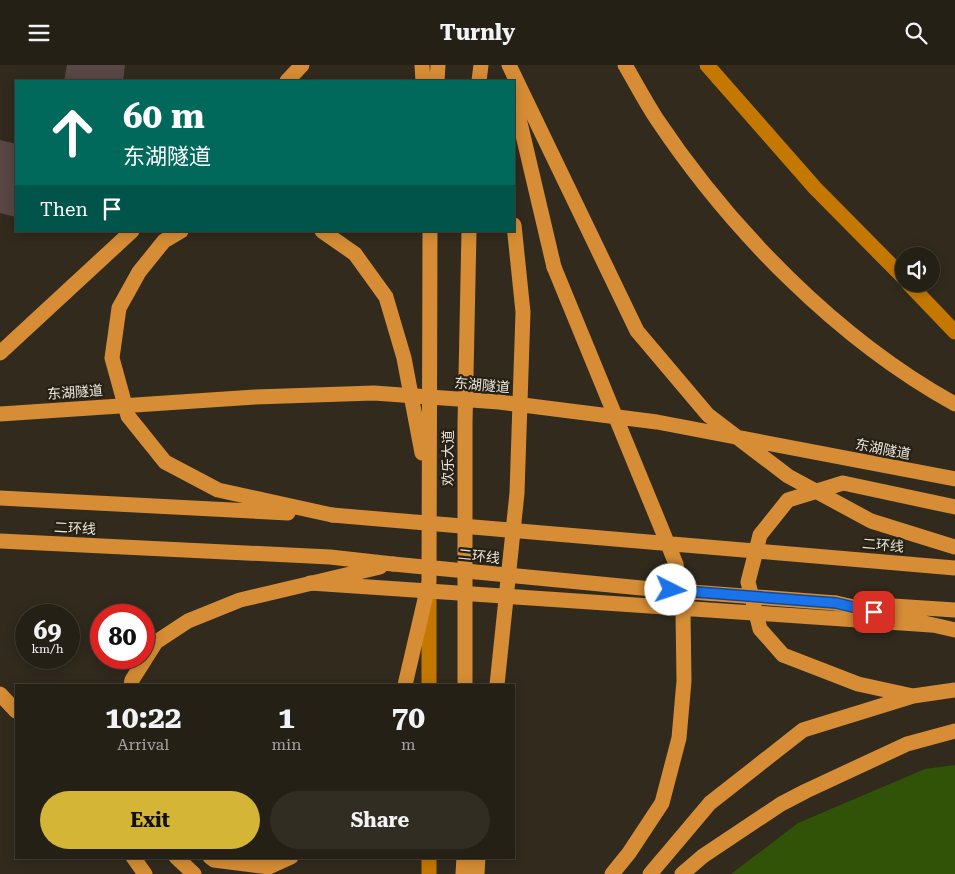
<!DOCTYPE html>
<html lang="en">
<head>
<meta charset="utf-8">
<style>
	:root { --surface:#252016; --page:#312d23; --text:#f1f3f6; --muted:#a3a3a1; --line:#423e35; --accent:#d5b535 }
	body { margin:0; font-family:"Roboto Serif","Noto Sans SC",serif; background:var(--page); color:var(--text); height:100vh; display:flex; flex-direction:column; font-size:19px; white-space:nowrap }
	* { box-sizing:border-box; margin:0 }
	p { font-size:16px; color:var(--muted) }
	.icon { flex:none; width:28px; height:28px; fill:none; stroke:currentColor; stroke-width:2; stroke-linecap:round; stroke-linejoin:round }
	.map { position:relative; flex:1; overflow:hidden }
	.panel { position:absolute; left:15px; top:619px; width:500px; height:175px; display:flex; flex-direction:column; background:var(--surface); border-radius:0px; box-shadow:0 2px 12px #0003,0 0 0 1px var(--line) }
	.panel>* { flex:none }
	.banner { position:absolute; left:15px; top:15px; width:500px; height:152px; border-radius:0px; box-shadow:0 2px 12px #0003,0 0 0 1px var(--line); background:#00695c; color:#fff; overflow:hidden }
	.controls { position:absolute; left:895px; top:182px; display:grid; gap:10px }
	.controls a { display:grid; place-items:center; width:45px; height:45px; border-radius:50%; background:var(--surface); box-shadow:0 2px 12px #0003,0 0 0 1px var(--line); font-size:25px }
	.speed { position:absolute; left:15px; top:539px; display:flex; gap:10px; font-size:25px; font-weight:700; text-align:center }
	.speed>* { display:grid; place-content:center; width:65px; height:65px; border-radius:50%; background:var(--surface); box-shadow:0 2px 12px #0003,0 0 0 1px var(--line); line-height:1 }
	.speed small { font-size:12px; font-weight:400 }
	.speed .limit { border:8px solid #d22; background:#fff; color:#111 }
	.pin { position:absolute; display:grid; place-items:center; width:42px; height:42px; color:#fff; margin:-21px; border-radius:10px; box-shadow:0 2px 8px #0006 }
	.me { position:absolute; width:55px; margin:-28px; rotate:94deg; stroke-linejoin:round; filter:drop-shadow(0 0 4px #0008) }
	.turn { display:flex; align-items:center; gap:18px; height:105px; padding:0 25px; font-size:22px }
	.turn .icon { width:65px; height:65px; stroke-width:2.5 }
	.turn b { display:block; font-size:35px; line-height:42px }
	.then { display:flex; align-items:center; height:48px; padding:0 25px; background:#0003; gap:10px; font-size:19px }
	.eta { display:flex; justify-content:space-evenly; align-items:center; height:85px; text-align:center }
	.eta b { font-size:30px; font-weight:700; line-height:35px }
	.button { display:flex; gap:10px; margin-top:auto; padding:10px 25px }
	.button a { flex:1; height:58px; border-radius:30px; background:var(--accent); color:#111; font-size:20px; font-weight:700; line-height:58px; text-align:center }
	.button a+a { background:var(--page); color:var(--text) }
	header { display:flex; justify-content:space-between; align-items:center; height:65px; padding:0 25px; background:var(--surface); font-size:22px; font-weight:700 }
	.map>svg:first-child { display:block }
	.green { fill:#305308 }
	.building { fill:#584744 }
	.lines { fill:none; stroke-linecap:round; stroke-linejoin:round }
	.major { stroke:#c57800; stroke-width:15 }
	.highway { stroke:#d68d35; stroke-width:15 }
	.highway-bridge { stroke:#d68d35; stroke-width:15 }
	.route-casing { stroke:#114b97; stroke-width:12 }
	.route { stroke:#1a73e8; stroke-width:9 }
	.labels { text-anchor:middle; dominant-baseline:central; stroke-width:4.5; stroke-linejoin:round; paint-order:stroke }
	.street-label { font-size:14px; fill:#eae6dd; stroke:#272014 }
</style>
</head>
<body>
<header><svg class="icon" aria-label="menu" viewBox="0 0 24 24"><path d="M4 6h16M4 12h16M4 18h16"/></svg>Turnly<svg class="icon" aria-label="search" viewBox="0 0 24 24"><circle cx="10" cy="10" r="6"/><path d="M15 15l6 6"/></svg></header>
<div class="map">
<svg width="955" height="809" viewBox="0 0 955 809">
	<rect width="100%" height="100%" fill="#312a1d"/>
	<!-- green -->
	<path class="green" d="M955,700v109h-224l67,-51 127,-54z"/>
	<!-- building -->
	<path class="building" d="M67,0h58l-2,16h-59z
		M0,75l16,4v73l-16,-4z"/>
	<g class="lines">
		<!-- major -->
		<path class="major" d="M707,0l108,123 89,90
			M909,219l46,48
			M429,531v89
			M429,809v-17"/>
		<!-- highway -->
		<path class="highway" d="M422,0l1,16
			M625,0c10,17 20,36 31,53 74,111 181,221 299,286
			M287,16l15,-16
			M437,16l1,-16
			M479,16l2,-16
			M514,32l40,170
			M181,166l-17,10 -25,31 -20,36 -7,50 16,58 37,46 53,28 114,25
			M322,166l33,23 31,43 18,61 18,95
			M0,288l132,-122
			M0,433l288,15
			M0,476l330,16 63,7
			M836,538l119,27
			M878,540l77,5
			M131,620l1,-5 24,-38 32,-21 52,-21 140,-33
			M405,620l24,-103 1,-351
			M465,620v-261l4,-193
			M497,620l20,-192 6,-181 -9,-87
			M0,629l16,17
			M913,631l-55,-12 -75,-29 -23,-26 -12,-47 12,-47 28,-35 55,-17 112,24
			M133,792l12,17
			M176,792l18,17
			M210,792l4,3 55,7 22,-10
			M463,809l1,-17
			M477,809l1,-17
			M650,809l60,-71 93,-73 110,-34 42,-6
			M682,809l21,-18 78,-52 25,-13 101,-47 48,-13"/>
		<!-- highway-bridge -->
		<path class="highway-bridge" d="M509,0l128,266 71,84 80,61 83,45 84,26
			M554,202l122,297 7,48 1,69 -5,57 -17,65 -33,50 -17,21
			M0,349l255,-17 119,-4 125,9 158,20 298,57
			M332,450l623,53
			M393,499l259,25 184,14
			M310,518l621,42"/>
	</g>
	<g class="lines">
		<!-- route casing -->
		<g class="route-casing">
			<path id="route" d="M671,525l165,13 38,9"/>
		</g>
		<!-- route -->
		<use href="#route" class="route"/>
	</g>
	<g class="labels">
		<!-- street labels -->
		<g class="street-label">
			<text transform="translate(482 320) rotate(5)">东湖隧道</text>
			<text transform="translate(75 327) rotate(-4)">东湖隧道</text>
			<text transform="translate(883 384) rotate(11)">东湖隧道</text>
			<text transform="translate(448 393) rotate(-90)">欢乐大道</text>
			<text transform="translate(75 463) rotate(3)">二环线</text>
			<text transform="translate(883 480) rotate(5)">二环线</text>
			<text transform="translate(479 491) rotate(6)">二环线</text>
		</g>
	</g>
</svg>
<div class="controls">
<a><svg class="icon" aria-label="sound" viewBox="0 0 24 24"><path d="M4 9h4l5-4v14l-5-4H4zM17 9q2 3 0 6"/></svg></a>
</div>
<div class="speed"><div>69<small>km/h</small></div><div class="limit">80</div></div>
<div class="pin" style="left:874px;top:547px;background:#d93025"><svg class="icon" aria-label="arrive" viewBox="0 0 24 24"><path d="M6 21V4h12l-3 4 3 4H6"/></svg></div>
<svg class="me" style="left:671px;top:525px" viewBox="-20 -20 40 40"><circle r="19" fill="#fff"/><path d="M0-13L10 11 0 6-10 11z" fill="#1a73e8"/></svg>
<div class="banner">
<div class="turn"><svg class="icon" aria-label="ahead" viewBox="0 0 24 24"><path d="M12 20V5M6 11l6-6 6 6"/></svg><div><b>60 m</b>东湖隧道</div></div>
<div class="then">Then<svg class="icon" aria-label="arrive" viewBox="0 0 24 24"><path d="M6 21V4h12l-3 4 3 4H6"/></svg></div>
</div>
<section class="panel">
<div class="eta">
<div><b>10:22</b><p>Arrival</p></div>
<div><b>1</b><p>min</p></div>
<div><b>70</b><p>m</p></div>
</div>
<div class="button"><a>Exit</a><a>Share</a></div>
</section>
</div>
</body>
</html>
